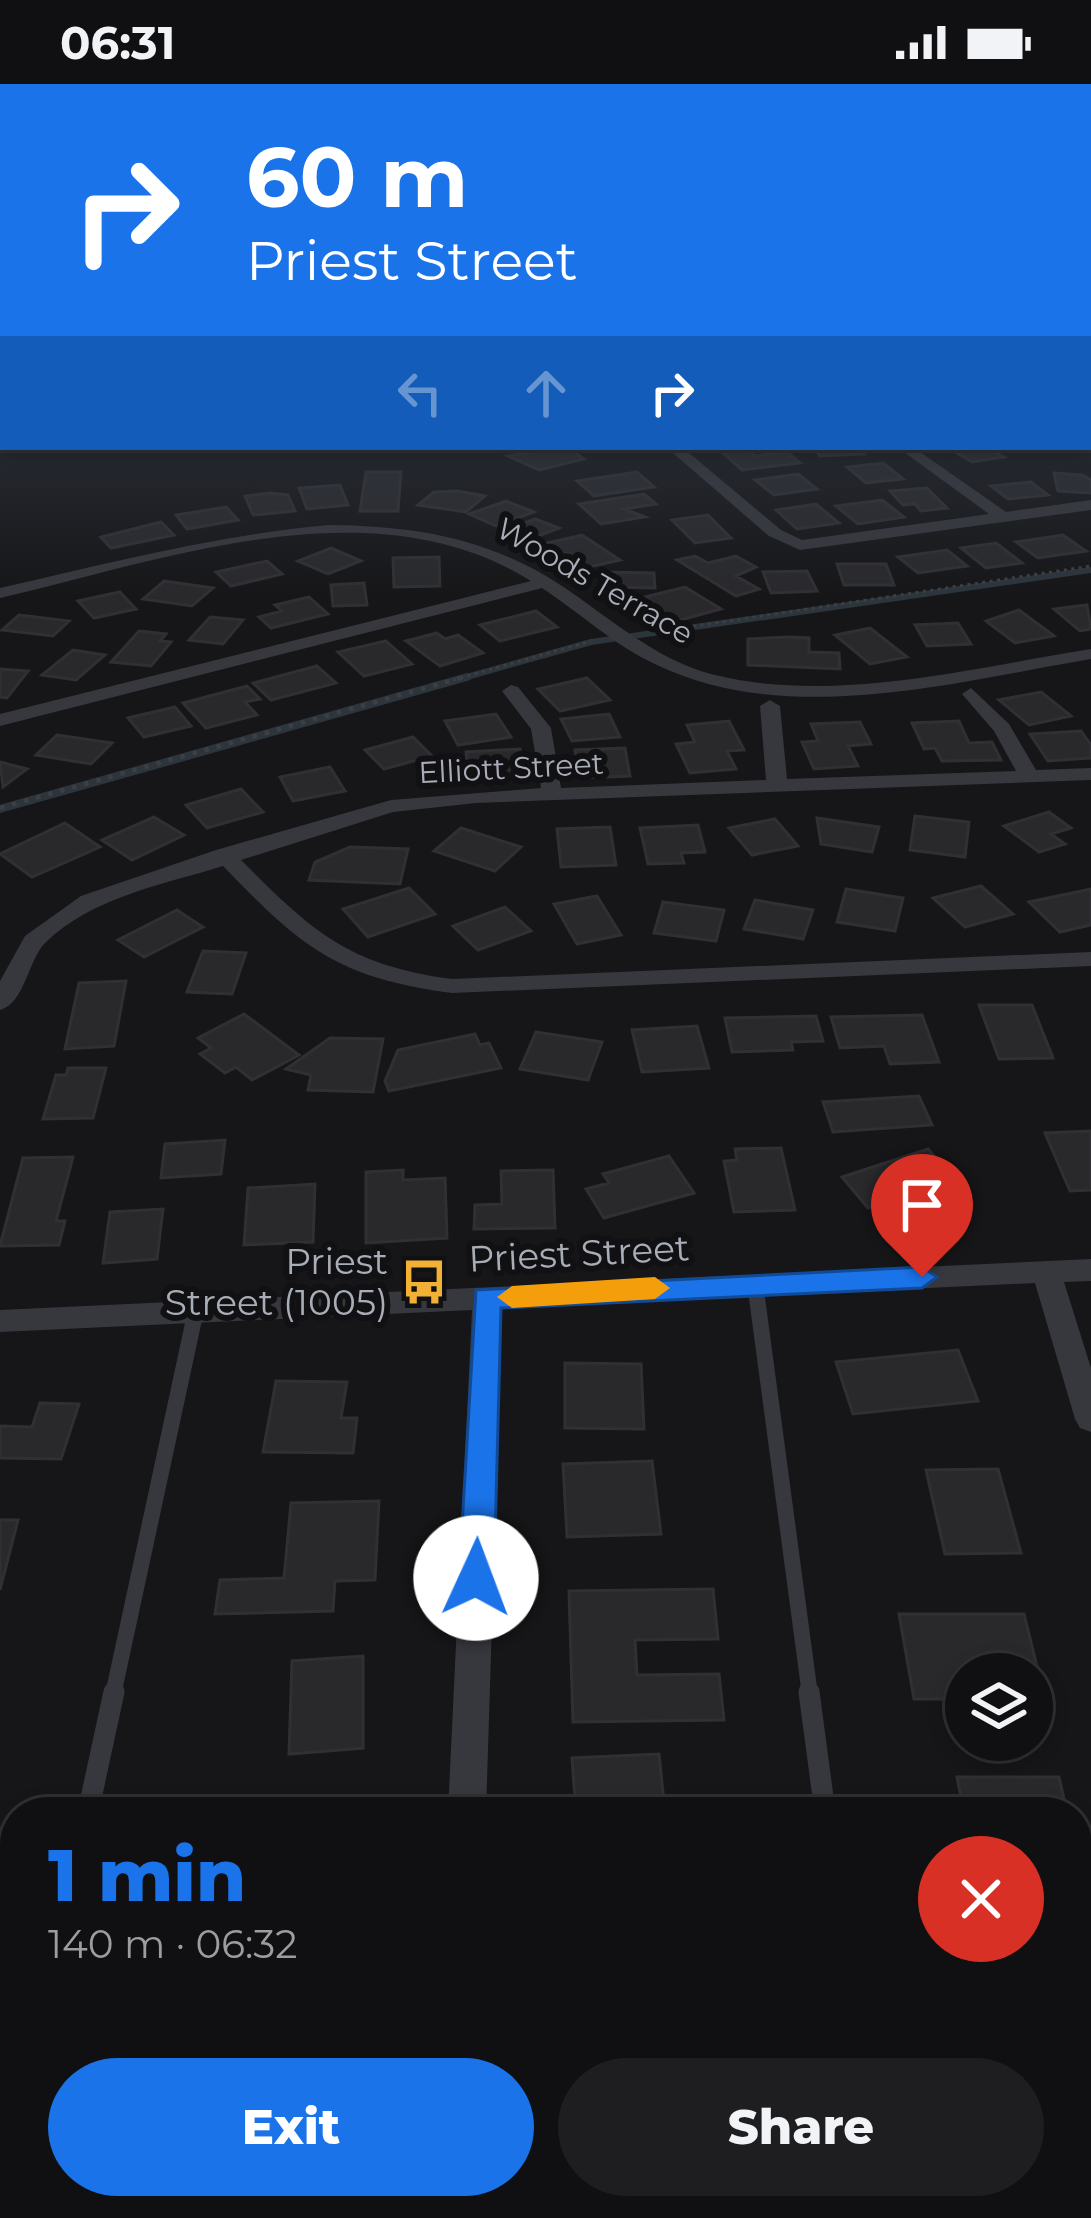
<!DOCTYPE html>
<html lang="en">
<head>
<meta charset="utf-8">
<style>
	:root { --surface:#101012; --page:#1e1e20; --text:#f1f3f6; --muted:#9c9d9f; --line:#303032; --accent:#1a73e8 }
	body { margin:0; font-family:Montserrat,sans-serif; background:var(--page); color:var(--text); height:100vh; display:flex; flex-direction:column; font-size:45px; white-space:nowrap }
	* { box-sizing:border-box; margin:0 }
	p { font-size:39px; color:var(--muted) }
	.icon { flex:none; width:66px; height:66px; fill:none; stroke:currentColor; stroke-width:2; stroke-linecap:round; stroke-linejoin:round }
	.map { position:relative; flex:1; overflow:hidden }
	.drawer { position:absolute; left:0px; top:1713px; width:1092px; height:423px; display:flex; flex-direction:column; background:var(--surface); border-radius:48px 48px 0 0; box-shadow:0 6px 18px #0003,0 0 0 3px var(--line) }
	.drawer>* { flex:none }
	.guide { position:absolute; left:0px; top:0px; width:1092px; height:366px; box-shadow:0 6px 18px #0003,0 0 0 3px var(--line); background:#1a73e8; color:#fff; overflow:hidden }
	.fabs { position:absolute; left:945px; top:1569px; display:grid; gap:24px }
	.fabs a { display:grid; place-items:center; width:108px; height:108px; border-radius:50%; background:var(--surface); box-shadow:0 6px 18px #0003,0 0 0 3px var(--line); font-size:60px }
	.pin { position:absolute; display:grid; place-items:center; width:102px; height:102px; color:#fff; margin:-123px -51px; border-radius:50% 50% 50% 0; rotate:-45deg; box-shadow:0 0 12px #0007 }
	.pin .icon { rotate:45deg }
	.me { position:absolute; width:132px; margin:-66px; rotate:2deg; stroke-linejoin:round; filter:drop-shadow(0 0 9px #0008) }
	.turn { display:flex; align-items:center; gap:42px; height:252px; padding:0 48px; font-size:54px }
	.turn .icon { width:156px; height:156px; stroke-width:2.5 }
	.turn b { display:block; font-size:84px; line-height:102px }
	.lanes { display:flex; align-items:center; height:114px; padding:0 48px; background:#0003; justify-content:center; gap:60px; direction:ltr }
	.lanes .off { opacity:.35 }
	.round { display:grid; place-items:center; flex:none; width:126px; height:126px; border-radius:63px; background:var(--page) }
	.summary { display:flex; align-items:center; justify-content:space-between; height:204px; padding:0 48px }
	h1 { font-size:72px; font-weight:800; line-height:90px; color:var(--accent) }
	.cta { display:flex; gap:24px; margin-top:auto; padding:24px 48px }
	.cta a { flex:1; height:138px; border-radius:72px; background:var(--accent); color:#fff; font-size:48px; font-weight:800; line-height:138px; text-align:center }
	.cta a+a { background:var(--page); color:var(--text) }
	.status { display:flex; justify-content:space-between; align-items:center; height:84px; padding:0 60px; background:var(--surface); direction:ltr }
	.status svg { height:33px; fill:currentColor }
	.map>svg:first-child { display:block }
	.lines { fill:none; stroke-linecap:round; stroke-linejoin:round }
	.stream-far1 { stroke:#2c353c; stroke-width:6 }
	.stream { stroke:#2c353c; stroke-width:8 }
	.building { fill:#29292c; stroke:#303034; stroke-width:3 }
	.path-far1 { stroke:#3d3f44; stroke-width:3; stroke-dasharray:3 4.5; stroke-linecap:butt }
	.path { stroke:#3d3f44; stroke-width:4.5; stroke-dasharray:4.5 8; stroke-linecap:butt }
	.service-far1 { stroke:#37383d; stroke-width:16 }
	.service { stroke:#37383d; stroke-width:21 }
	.minor { fill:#37383d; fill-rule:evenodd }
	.route { fill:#1a73e8; stroke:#114b97; stroke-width:3 }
	.slow { fill:#f59e0b }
	.labels { text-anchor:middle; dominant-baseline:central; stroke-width:12; stroke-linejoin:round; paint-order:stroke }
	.far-street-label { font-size:30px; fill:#a8adb8; stroke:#111113 }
	.street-label { font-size:36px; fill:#a8adb8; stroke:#111113 }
	.poi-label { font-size:36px; fill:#a8adb8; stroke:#111113; text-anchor:end }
</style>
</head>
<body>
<div class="status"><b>06:31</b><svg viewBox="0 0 49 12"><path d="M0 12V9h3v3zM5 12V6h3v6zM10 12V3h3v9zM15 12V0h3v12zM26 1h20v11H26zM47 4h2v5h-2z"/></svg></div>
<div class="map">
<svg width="1091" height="2134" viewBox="0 0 1091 2134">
	<rect width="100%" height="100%" fill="#161618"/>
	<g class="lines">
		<!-- stream-far1 -->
		<path class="stream-far1" d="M456,596l135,-38 500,-72"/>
		<!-- stream -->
		<path class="stream" d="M0,725l467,-132"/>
	</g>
	<!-- building -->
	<path class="building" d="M568,363l16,12 -45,11 -31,-14z
		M813,363h46l5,7 -44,2z
		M987,363l17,10 -32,5 -20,-12z
		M747,365l8,7 32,-4 13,11 -58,7 -20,-18z
		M883,379l20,16 -37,4 -19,-16z
		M366,388h35l-3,39h-38z
		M637,388l17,15 -60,9 -17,-15z
		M1054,389l28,2 9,5v13l-33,-2z
		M798,390l19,15 -43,6 -19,-15z
		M1031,398l17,13 -40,4 -17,-13z
		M340,401l8,20 -41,4 -8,-21z
		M927,404l20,20 -26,3 -6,-7 -12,1 -13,-14z
		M457,407l28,5 -19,16 -48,-7 16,-13z
		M270,409l18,2 7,16 -42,4 -8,-19z
		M644,410l12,10 -32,5 21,8 -44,7 -22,-20z
		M882,416l22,17 -46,7 -22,-18z
		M506,417l28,11 -38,14 -27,-12z
		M816,420l23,19 -42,6 -21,-19z
		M226,423l12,13 -51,9 -11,-14z
		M708,431l23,23 -36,5 -23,-23z
		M535,435l24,9 -33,13 -24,-10z
		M161,438l13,13 -63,13 -10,-11z
		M582,451l38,25 -31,7 -21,-14 -14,3 -16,-11z
		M1063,451l23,16 -48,7 -22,-16z
		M996,459l26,20 -36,5 -25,-20z
		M331,464l30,13 -33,13 -30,-13z
		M947,466l20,16 -49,7 -20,-16z
		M695,472l13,7 28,-7 20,11 -20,9 23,13 -23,7 -59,-36z
		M439,473l1,29 -46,1 -1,-29z
		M267,477l15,13 -51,12 -15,-14z
		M837,480h49l8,21h-50z
		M807,487l10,20 -46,2 -8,-21z
		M604,488l50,1 1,15 -50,-1z
		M164,497l49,7 -21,18 -49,-7z
		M364,499l3,22 -34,1 -2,-21z
		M685,503l36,22 -59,16 -22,-15 18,-4 -13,-9z
		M120,508l16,17 -42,9 -16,-17z
		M309,513l19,17 -57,14 -12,-11 23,-6 -7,-6z
		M1087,521l4,24 -11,2 -26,-22z
		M1019,526l35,26 -39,7 -29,-22z
		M536,527l21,16 -57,14 -20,-16z
		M19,531l50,6 -16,15 -51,-6z
		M210,533l33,3 -20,24 -34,-4z
		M958,539l13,21 -44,2 -12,-21z
		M870,544l37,29 -37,7 -35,-29z
		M139,547l27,3 -6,7 11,1 -20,24 -40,-4z
		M437,549l8,6 13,-4 25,18 -43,13 -34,-25z
		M790,553l19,1v14l30,1 1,16 -92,-4v-26z
		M386,557l26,23 -48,12 -26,-24z
		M73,566l32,5 -29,25 -34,-5z
		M317,582l19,17 -65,17 -18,-17z
		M0,585l28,2 -21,27 -7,-1z
		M587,594l23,22 -50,11 -22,-22z
		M247,602l13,13 -15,3 12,13 -51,13 -23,-25z
		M1041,608l30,24 -42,9 -30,-25z
		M175,623l16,19 -47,11 -16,-19z
		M496,630l15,23 -53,8 -13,-24z
		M609,630l11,23 -48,4 -11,-22z
		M729,637l15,29 -17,1 9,18 -46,4 -14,-29 19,-2 -8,-17z
		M959,637l10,22 23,-1 9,18 -59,1 -7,-13 -11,1 -12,-26z
		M860,638l11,22 -23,2 10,20 -44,3 -12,-27 16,-1 -7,-17z
		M1081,647l10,14v13l-43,3 -18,-27z
		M57,651l55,8 -21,21 -55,-9z
		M413,653l19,19 -48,13 -19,-19z
		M625,664l5,28 -51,2 -4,-28z
		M520,665l5,27 -56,3 -3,-27z
		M0,678l27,7 -24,18z
		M330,683l15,24 -52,10 -13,-24z
		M241,705l22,23 -56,16 -21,-23z
		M1049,728l22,16 -20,6 14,10 -26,8 -35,-26z
		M915,732l54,6 -4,35 -55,-7z
		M154,733l30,18 -52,25 -30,-20z
		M817,734l62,9 -7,25 -51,-8z
		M775,735l23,27 -46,9 -23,-27z
		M65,739l35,24 -68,30 -32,-23z
		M698,741l7,27 -24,1 3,10 -36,1 -8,-36z
		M610,743l6,38 -55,2 -4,-38z
		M461,744l60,19 -26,24 -61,-20z
		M350,763l58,2 -8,35 -91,-4 6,-18z
		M981,802l32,28 -48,13 -32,-29z
		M409,804l26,26 -67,23 -25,-28z
		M846,805l57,9 -8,33 -58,-9z
		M1091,805v36l-31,7 -31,-30z
		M597,812l24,39 -44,9 -23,-40z
		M755,816l58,10 -10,29 -59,-10z
		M663,818l61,8 -8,31 -62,-8z
		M505,823l26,24 -53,19 -25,-24z
		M177,826l26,17 -59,30 -26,-17z
		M203,867l43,2 -14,41 -45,-2z
		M126,897l-12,65 -49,3 14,-66z
		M979,921h53l21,53 -54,1z
		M244,930l55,41 -47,25 -16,-13 -11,6 -25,-19 11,-6 -13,-10z
		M922,931l17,47 -49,2 -6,-18 -44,2 -9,-31z
		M816,932l7,25 -32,1 2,8 -61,2 -7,-34z
		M697,942l12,42 -67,4 -10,-42z
		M536,948l66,10 -14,38 -68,-11z
		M475,950l5,11 9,-2 12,25 -112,23 -4,-10 13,-31z
		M330,954l53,1 -10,53 -65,-2 3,-15 -25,-6z
		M68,984h38l-13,50 -50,1 13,-44h10z
		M919,1012l13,29 -99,7 -10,-30z
		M1091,1047v59l-21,1 -25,-58z
		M225,1056l-4,34 -60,4 4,-34z
		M781,1064l14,62 -61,2 -10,-51 13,-1 -2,-11z
		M928,1065l27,30 -87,29 -26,-31z
		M669,1072l25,37 -90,25 -18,-29 23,-6 -6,-9z
		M73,1073l-17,64h9l-6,24 -59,1 23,-88z
		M403,1086v10l42,-2 2,60 -81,5v-71z
		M553,1086l2,58 -81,1 1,-24 27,-1 -1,-33z
		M315,1100l-2,58 -69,3 4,-57z
		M163,1125l-6,50 -54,4 7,-51z
		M958,1266l20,51 -125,13 -17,-52z
		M565,1279l76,1 3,65 -79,-1z
		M276,1297l71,1 -6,36h16l-4,35 -90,-1z
		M40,1319l39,1 -18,55 -61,-1v-32l32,1z
		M652,1377l9,73 -94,3 -4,-73z
		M998,1385l23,84 -76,1 -19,-84z
		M379,1417l-4,79 -40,1 -2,30 -118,3 5,-34 64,-2 7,-75z
		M0,1436h18l-18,70z
		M713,1505l5,50 -83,1 2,35 82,-1 5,46 -151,2 -4,-131z
		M899,1530h125l21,85h-13v-25h-66v25h-52z
		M363,1572v92l-74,6 3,-93z
		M659,1670l6,58h-89l-4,-54z
		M957,1693h102l8,35h-103z
		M329,1714l-1,14h-76l1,-11z
		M1077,1769l3,12h11v64h-14z
		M1077,1894h14v152h-14z
		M220,2121h77l-1,13h-78z
		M623,2121h115l1,13h-116z"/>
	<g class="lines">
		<!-- path-far1 -->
		<path class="path-far1" d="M656,548l435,-66
			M453,596l138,-39"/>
		<!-- path -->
		<path class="path" d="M0,724l464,-131"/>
		<!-- service-far1 -->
		<path class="service-far1" d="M755,1199l55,412
			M113,1611l83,-385"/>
		<!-- service -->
		<path class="service" d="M809,1608l16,120
			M88,1728l26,-120
			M878,2121l1,13
			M2,2134l13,-63"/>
		<!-- minor -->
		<path class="minor" d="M1089,333h2v10h-2z
			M666,363h16l99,83 21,10 187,-26 -92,-67h16l93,65 85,-12v10l-291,40 -31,-14z
			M329,441c87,1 160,13 233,61 48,32 93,73 149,88 121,31 259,-6 380,-25v10c-137,23 -302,69 -434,6 -42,-19 -77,-52 -115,-77l-542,138v-12l531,-133c-158,-99 -366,-21 -531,17v-10c109,-25 217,-53 329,-63z
			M511,601l7,2 33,41 10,60 205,-8 -6,-74 10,-6 10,6 7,73 229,-8 -22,-40 -32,-37 9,-6 38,36 27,46 55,-2v12l-615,23 -83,9 -152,48c72,72 107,105 211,119l639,-27v14l-639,27c-115,-15 -151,-46 -229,-127 -61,19 -131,31 -178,77 -17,17 -20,60 -45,67v-29l25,-45 56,-40 135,-46 175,-50 150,-12 -10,-59 -29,-38z
			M1091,1175v22l-27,1 27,86v64l-11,-4 -5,-9 -40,-136 -533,25 -16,504h-38l24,-502 -472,22v-22z
			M429,2121h46v13h-46z"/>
	</g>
	<!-- sky -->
	<linearGradient id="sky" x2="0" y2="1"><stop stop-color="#0c0c0d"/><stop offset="0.42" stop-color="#363c48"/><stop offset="1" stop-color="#363c48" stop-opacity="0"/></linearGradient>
	<rect width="1091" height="514" fill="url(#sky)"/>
	<!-- route -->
	<path class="route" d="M922,1183l15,10 -15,11 -421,20 -7,270 -6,11 -12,4 -12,-4 -5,-11 17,-288z"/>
	<!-- slow -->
	<path class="slow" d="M655,1193l15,11 -15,11 -143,9 -15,-11 15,-11z"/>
	<!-- icons -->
	<defs>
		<g id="bus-bare" transform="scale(3.6)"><path d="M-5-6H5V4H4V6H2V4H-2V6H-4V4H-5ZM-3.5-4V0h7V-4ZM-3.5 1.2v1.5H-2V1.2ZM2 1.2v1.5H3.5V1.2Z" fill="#f2b134" stroke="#111113" stroke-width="2.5" paint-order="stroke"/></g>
	</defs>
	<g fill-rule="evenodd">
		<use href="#bus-bare" x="424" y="1198"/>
	</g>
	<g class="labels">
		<!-- far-street labels -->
		<g class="far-street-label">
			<text transform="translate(595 497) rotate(30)">Woods Terrace</text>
			<text transform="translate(511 684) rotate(-3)">Elliott Street</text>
		</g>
		<!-- street labels -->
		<g class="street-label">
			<text transform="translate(579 1169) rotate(-3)">Priest Street</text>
		</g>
		<!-- poi labels -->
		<g class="poi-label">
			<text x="388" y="1177">Priest<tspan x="388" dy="41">Street (1005)</tspan></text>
		</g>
	</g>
</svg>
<div class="fabs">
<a><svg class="icon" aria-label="layers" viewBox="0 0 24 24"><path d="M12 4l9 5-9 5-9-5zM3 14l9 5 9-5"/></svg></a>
</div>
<div class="pin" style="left:922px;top:1193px;background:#d93025"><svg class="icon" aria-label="arrive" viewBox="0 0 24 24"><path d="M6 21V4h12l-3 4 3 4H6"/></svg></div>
<svg class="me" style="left:476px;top:1494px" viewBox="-20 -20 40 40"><circle r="19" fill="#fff"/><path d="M0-13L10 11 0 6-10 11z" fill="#1a73e8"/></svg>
<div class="guide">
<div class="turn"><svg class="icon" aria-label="right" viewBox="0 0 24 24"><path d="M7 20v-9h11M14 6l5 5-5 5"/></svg><div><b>60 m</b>Priest Street</div></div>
<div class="lanes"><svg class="icon off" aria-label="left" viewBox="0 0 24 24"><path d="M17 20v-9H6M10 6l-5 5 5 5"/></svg><svg class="icon off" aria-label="ahead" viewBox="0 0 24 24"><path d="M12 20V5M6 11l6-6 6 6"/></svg><svg class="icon" aria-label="right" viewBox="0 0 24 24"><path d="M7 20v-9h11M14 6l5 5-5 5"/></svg></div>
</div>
<section class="drawer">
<div class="summary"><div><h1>1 min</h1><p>140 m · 06:32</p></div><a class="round" style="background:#d93025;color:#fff"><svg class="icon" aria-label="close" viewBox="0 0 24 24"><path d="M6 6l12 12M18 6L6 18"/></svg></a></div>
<div class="cta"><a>Exit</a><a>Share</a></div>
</section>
</div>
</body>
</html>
